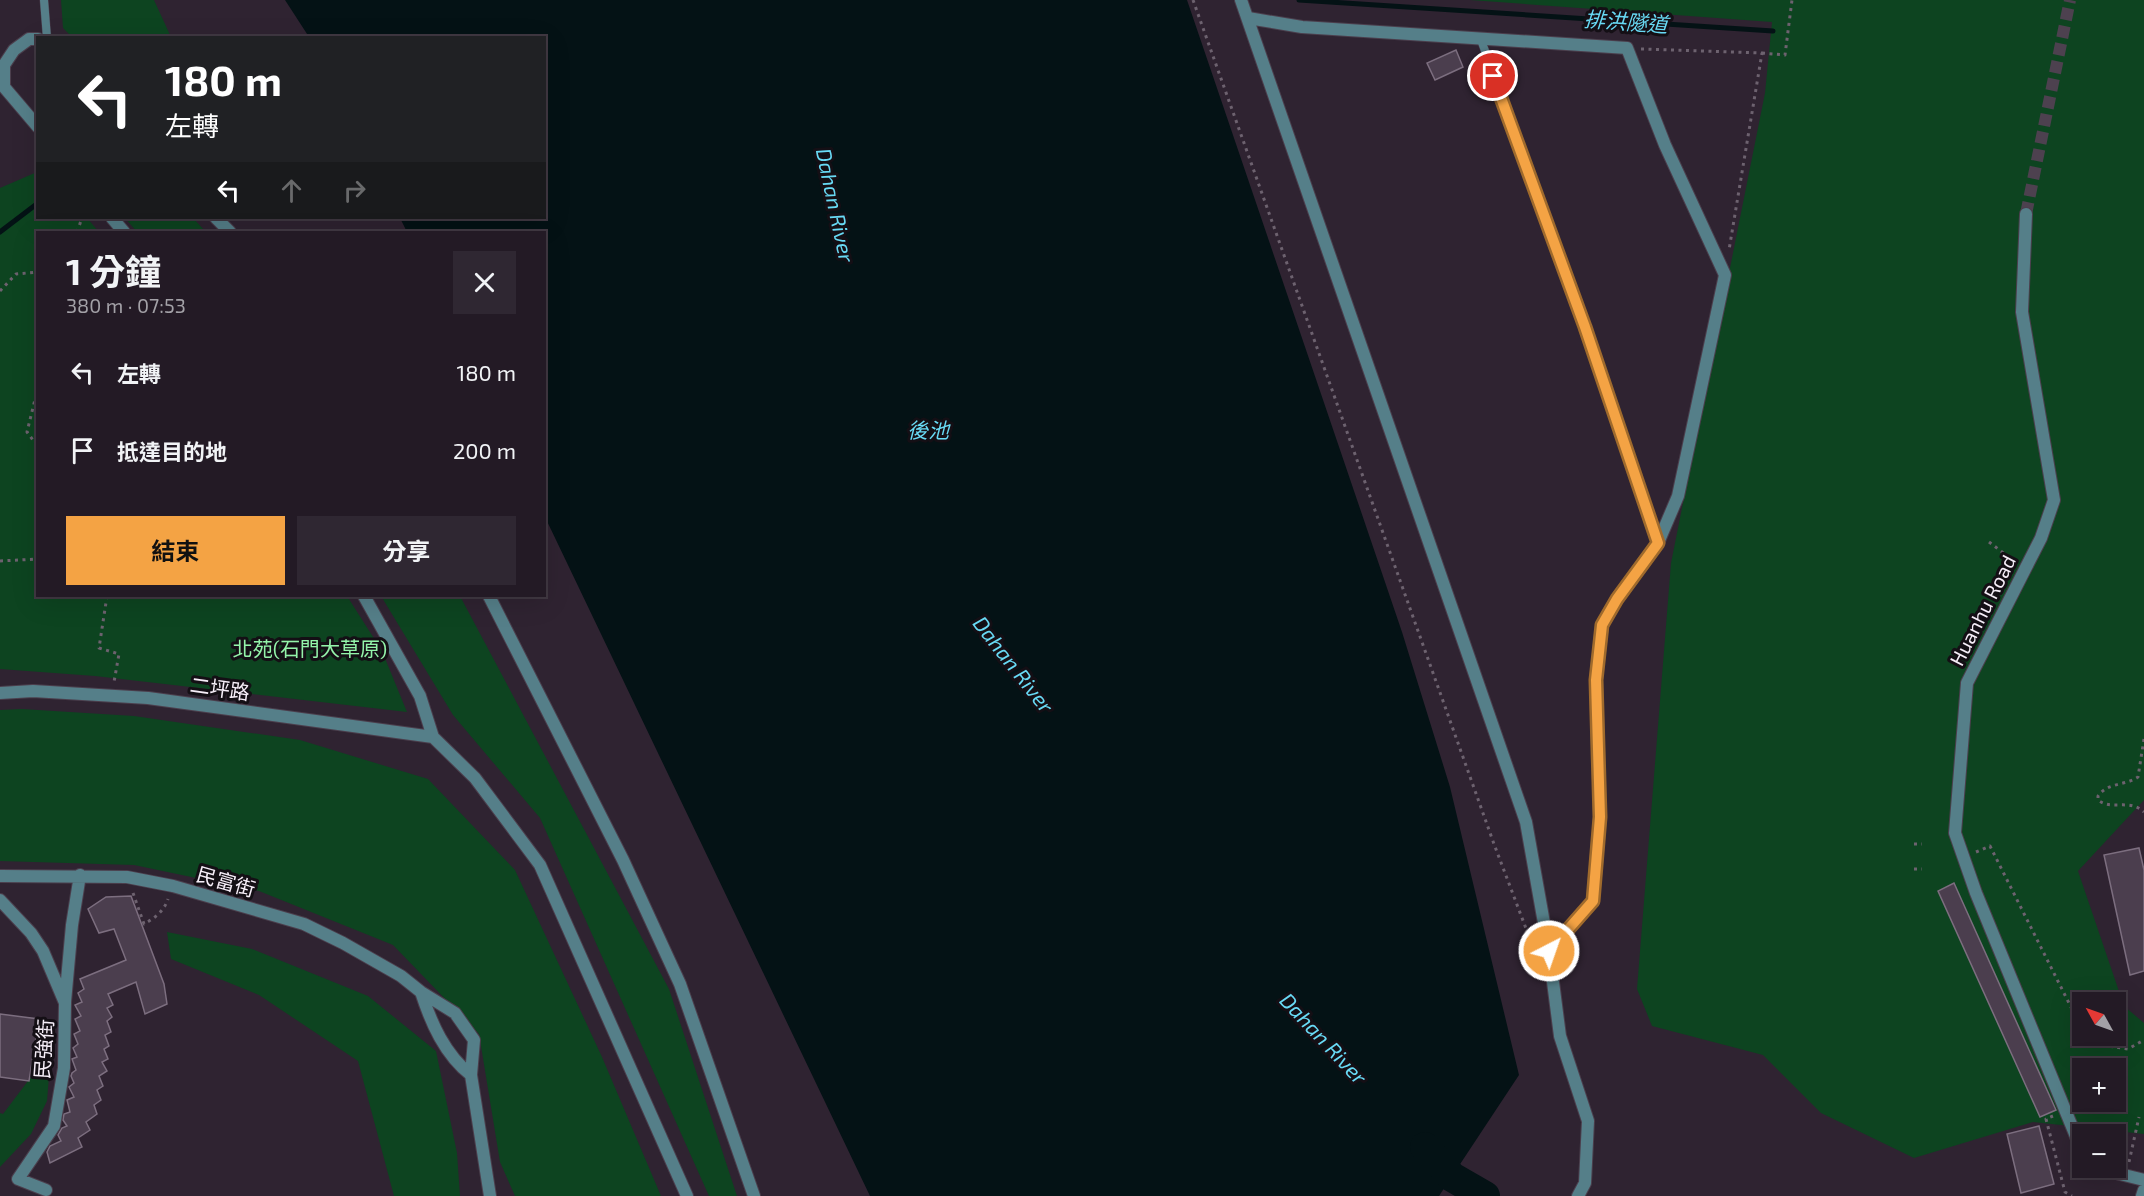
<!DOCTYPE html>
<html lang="zh-TW">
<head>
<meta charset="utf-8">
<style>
	:root { --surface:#231a25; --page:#2f2732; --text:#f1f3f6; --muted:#a3a1a7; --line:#403842; --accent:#f4a344 }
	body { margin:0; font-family:"Exo 2","Noto Sans TC",sans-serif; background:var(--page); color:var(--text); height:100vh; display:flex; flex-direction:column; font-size:22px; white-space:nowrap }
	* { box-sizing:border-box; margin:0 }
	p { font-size:20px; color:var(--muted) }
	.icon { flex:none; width:33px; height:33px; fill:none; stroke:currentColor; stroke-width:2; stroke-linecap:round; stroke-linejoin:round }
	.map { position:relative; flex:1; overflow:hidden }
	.sheet { position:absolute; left:36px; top:231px; width:510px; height:366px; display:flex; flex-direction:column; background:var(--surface); border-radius:0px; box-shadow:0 6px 24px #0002,0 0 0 2px var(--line) }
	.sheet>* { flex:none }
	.banner { position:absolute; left:36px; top:36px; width:510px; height:183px; border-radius:0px; box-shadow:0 6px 24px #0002,0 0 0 2px var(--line); background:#202124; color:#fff; overflow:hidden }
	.needle { width:39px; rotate:310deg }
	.fabs { position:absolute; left:2072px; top:992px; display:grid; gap:12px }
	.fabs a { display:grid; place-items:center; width:54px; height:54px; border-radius:0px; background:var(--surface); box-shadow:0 6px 24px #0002,0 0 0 2px var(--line); font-size:30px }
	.pin { position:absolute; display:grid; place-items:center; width:51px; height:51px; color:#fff; margin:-26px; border:3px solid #fff; border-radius:50%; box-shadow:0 2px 6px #0007 }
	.me { position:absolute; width:66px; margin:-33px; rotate:41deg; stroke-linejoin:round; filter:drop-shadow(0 0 4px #0008) }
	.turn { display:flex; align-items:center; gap:21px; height:126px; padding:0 30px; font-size:27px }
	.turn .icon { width:78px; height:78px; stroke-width:2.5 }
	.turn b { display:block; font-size:42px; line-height:51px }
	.lanes { display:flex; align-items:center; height:57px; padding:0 30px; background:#0003; justify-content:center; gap:30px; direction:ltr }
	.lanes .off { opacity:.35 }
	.round { display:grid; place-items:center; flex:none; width:63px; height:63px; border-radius:0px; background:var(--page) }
	.headline { display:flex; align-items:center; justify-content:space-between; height:102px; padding:0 30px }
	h1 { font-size:36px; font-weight:700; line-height:45px }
	.action { display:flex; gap:12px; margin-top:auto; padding:12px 30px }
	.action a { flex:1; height:69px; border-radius:0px; background:var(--accent); color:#111; font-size:24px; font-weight:700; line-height:69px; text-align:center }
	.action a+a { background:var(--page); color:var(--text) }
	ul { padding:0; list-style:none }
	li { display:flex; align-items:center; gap:18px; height:78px; padding:0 30px }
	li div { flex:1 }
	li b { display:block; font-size:22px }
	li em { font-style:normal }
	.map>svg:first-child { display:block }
	.green { fill:#0d4420; fill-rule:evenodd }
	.water { fill:#041215 }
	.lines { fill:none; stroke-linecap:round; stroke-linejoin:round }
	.stream { stroke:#041215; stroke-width:5 }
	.river { stroke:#041215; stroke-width:30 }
	.building { fill:#4b3e4e; stroke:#7c6e7f; stroke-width:1.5 }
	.minor-tunnel { stroke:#4d414f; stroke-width:12; stroke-dasharray:12 6; stroke-linecap:butt }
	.service-casing { stroke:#4b3f4d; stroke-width:9 }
	.minor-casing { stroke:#4b3f4d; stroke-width:14 }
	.path { stroke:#6d626f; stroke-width:3; stroke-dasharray:3 4.5; stroke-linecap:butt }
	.service { stroke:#557f89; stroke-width:8 }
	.minor { stroke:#557f89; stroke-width:12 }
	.route-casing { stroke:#9f6a2c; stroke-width:15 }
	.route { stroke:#f4a344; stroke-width:10 }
	.labels { text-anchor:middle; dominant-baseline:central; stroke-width:6; stroke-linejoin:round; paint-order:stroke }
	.street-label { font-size:20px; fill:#f6eef8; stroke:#140f15 }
	.park-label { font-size:20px; fill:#94f4aa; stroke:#140f15 }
	.water-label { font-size:21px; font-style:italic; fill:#68daf5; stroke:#140f15 }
</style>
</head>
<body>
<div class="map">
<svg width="2144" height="1196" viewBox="0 0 2144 1196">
	<rect width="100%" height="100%" fill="#2f2331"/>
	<!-- green -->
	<path class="green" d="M61,0h93l17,37h-99l-9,-9z
		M1470,0h674v800l-66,71 46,135 20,17v111l-111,-12 -119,36 -93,-45 -58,-58 -111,-29 -15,-37 34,-426 94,-470 7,-71zM2082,1002h33v33h-33zM2082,1068h33v33h-33z
		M37,172l1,46h49l12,14h-61v364h309l35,55 25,61 -312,-36 -95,-7v-481z
		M125,218h68l13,14h-69z
		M381,596h79l209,393 68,207h-28l-169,-378 -87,-103z
		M22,709l112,7 166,24 128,39 87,91 87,187 59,139h-146l-15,-34 -21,-128 -86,-89 -134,-54 -125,-26 -134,-4v-151z
		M167,932l85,17 116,47 68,55 21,102 3,43h-66l-36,-135 -99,-66 -88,-36z
		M50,1064l-3,37 -16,33 -31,33v-54l3,1 37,-49z"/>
	<!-- water -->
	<path class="water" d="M285,0h902l215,632 48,155 69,288 -80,121h-569l-325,-679 -1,-285h-137l-7,-14h144v-180l-235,-1z"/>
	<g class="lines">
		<!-- stream -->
		<path class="stream" d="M1299,0l474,31
			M0,232l38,-29"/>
		<!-- river -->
		<path class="river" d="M1425,1147l27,30 33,19"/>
	</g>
	<!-- building -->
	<path class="building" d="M1456,50l7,17 -28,13 -8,-17z
		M2139,848l5,22v101l-14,4 -26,-120z
		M1954,883l102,227 -16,7 -102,-226z
		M131,896l33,88 3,20 -22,10 -9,-32 -28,12 5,11 -6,3 5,9 -5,4 4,11 -6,3 4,11 -5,3 4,10 -6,3 5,9 -8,5 4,10 -6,4 4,10 -7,5 3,9 -11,8 4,8 -12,8 4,9 -32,16 -3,-11 3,-6 11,-5 -3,-6 4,-7 5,-2 -4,-6 1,-6 6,-2 -3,-12 7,-3 -5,-10 5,-4 -3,-7 1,-3 4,-3 -4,-11 5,-2 -4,-9 5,-4 -4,-10 6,-3 -5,-12 6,-3 -6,-11 7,-3 -4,-9 6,-4 -4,-10 46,-19 -12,-31 -15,4 -11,-24 18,-12z
		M0,1014l39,5 -10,62 -29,-4z
		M2039,1126l15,58 -33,9 -14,-59z"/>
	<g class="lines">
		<!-- minor-tunnel -->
		<path class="minor-tunnel" d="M2026,214l44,-214"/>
		<!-- service casing -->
		<g class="service-casing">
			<path id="service" d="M44,0l3,38
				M1480,37l105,290 73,215"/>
		</g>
		<!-- minor casing -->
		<g class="minor-casing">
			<path id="minor" d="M1241,0l285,822 23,129 11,85 28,85 -3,62 -7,13
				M1248,18l54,9 325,21 38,97 60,130 -47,221 -20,47 -41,56 -15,26 -6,55 4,137 -7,84 -44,50
				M38,39h-9l-15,11 -10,15v22l34,40
				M2026,214l-4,98 32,188 -13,38 -74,145 -12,150 21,60 106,258
				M112,218l12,14
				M216,218l14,14
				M364,596l56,100 13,41 42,41 65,87 147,331
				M489,596l134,264 57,124 74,212
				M0,693l33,-2 115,7 285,39
				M0,876l127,1 46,9 131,38 39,19 58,33 20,16 34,21 19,27 -3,35 19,121
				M0,900l31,33 12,18 22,52 -1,65 -10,58 -36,53 28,11
				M421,992c10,31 24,63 50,83
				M65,1002l7,-77 8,-50
				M2101,1167l3,3 40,10
				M2142,1196l2,-6"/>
		</g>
		<!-- path -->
		<path class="path" d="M1193,0l301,844 39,103
			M1641,49l121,4 -33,197
			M1762,53l23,2 7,-55
			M77,232l5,-14
			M0,291l16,-17 22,-2
			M38,387l-11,45 11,15
			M1989,542l25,19
			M0,561l38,-2
			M107,596l-8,52 20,6 -5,28
			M2144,739l-6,38c-13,9 -30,5 -40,19v4c14,11 31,-2 46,12
			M1914,844h8
			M1976,852l14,-6 92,183
			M1914,869h8
			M133,893l11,31c11,-6 20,-13 24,-25
			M2085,1035l4,8 39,6 16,-9
			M2053,1116l-7,3 19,73 7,4
			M2129,1162l10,-45"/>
		<!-- service -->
		<use href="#service" class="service"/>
		<!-- minor -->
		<use href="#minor" class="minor"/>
	</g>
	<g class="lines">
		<!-- route casing -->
		<g class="route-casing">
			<path id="route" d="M1493,76l92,251 73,216 -41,56 -15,26 -6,55 4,137 -7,84 -44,50"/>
		</g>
		<!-- route -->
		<use href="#route" class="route"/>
	</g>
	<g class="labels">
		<!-- street labels -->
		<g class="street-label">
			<text transform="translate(1982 610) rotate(-63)">Huanhu Road</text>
			<text transform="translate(220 688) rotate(8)">二坪路</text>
			<text transform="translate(226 881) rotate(16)">民富街</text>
			<text transform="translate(43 1049) rotate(-86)">民強街</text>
		</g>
		<!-- park labels -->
		<g class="park-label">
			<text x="310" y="648">北苑(石門大草原)</text>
		</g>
		<!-- water labels -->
		<g class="water-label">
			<text transform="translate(1626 21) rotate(4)">排洪隧道</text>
			<text transform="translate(836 205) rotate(78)">Dahan River</text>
			<text x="928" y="429">後池</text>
			<text transform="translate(1014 664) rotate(52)">Dahan River</text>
			<text transform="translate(1324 1038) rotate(47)">Dahan River</text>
		</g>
	</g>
</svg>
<div class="fabs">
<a><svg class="needle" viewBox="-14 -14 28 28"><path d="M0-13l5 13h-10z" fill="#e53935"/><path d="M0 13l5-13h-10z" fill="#a3a1a7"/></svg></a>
<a>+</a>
<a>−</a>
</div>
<div class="pin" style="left:1493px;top:76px;background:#d93025"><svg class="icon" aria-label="arrive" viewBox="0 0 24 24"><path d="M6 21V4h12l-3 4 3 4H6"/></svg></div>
<svg class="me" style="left:1549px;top:951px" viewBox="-20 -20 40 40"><circle r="17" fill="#f4a344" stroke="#fff" stroke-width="3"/><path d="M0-11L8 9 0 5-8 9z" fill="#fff"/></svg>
<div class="banner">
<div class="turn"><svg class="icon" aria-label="left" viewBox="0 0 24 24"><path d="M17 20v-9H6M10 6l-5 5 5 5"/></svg><div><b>180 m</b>左轉</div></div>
<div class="lanes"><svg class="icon" aria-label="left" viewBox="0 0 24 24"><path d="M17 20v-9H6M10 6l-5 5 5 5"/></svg><svg class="icon off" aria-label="ahead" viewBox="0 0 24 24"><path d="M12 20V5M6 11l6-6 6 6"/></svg><svg class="icon off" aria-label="right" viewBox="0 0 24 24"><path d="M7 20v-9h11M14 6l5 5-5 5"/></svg></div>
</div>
<section class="sheet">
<div class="headline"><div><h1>1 分鐘</h1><p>380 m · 07:53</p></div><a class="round"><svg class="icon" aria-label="close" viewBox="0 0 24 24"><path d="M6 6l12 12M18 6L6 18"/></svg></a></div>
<ul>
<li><svg class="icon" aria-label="left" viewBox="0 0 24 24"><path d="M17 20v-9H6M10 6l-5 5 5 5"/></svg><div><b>左轉</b></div><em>180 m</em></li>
<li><svg class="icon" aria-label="arrive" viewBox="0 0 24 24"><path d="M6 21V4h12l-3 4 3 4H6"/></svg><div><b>抵達目的地</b></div><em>200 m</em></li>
</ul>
<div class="action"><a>結束</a><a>分享</a></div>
</section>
</div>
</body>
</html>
